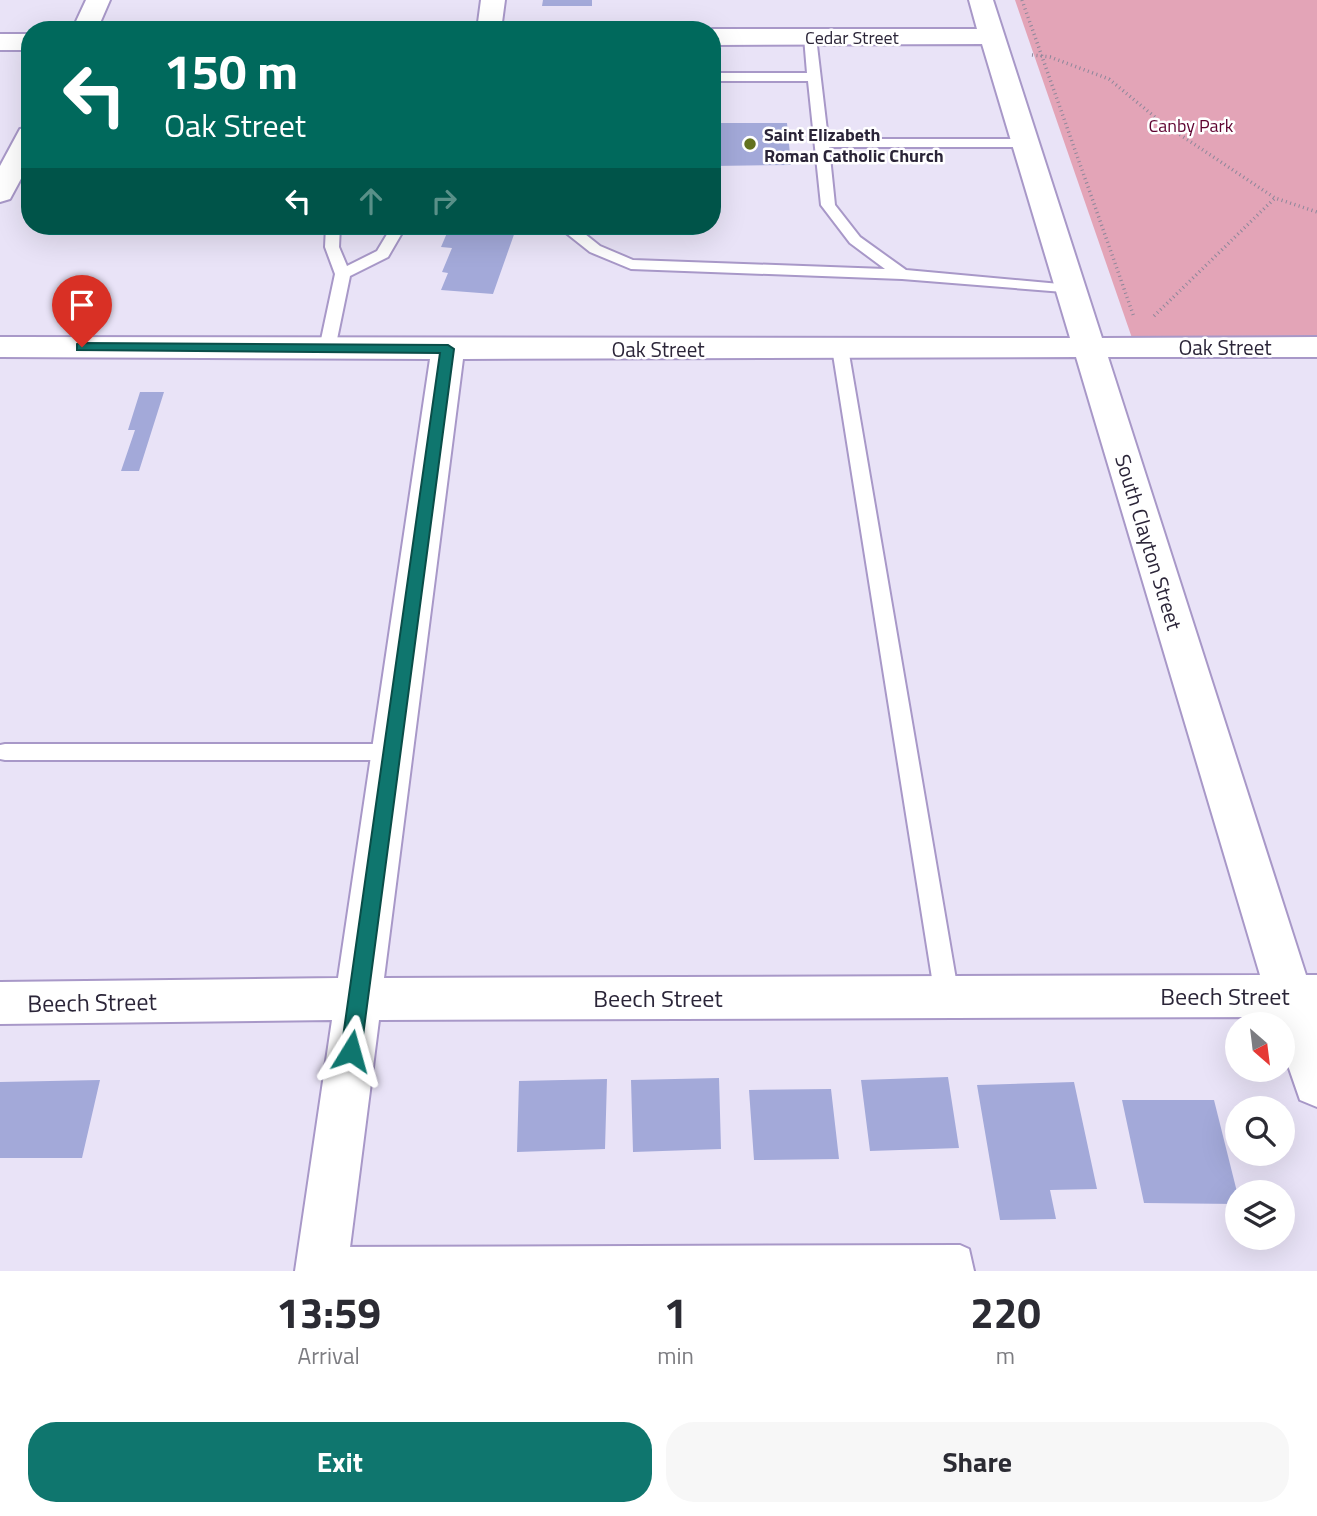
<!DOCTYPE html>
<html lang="en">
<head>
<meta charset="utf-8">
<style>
	:root { --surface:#fff; --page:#f7f7f7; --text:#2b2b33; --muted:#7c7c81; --accent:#0f766e }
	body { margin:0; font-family:"Titillium Web",sans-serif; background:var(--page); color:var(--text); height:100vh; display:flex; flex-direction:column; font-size:26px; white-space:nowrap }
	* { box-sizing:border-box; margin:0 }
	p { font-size:23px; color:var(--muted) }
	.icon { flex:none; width:38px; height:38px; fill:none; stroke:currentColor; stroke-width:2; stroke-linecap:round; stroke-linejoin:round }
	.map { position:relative; height:1271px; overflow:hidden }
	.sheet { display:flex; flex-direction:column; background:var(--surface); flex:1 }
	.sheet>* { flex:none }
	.banner { position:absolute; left:21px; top:21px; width:700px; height:214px; border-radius:28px; box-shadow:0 7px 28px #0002; background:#00695c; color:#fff; overflow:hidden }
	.needle { width:46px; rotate:152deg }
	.controls { position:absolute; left:1225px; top:1012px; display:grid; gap:14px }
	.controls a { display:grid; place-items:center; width:70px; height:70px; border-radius:50%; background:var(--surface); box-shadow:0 7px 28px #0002; font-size:35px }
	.pin { position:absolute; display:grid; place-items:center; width:60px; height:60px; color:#fff; margin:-72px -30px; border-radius:50% 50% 50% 0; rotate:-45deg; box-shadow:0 0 7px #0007 }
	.pin .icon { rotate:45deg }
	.me { position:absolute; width:77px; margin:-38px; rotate:8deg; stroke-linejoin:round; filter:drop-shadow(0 0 5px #0008) }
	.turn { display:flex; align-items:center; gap:24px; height:147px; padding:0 28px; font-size:32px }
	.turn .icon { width:91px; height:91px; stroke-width:2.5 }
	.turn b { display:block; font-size:49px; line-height:60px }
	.lanes { display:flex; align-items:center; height:66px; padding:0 28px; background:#0003; justify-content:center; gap:35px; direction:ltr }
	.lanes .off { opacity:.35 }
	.eta { display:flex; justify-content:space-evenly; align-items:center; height:119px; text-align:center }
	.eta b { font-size:42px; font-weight:700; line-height:49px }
	.button { display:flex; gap:14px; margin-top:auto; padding:14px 28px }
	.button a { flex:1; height:80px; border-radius:28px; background:var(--accent); color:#fff; font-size:28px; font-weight:700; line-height:80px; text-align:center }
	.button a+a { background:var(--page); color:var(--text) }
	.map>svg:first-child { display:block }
	.green { fill:#e3a4b7 }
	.building { fill:#a3a9d9 }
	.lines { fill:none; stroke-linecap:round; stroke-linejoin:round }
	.lane-casing { stroke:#a898c8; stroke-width:4 }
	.street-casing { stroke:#a898c8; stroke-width:4 }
	.secondary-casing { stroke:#a898c8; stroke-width:4 }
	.path { stroke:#8d879a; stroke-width:3.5; stroke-dasharray:1 3.5; stroke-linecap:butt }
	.lane { fill:#fff; fill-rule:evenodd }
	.street { fill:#fff; fill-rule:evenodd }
	.secondary { fill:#fff; fill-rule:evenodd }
	.route { fill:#0f766e; stroke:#0a4d48; stroke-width:2 }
	.poi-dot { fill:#63721f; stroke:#fff; stroke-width:2.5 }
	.labels { text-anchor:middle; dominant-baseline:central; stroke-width:5; stroke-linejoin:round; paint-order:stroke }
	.far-street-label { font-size:18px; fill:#2b2538; stroke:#fff }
	.far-park-label { font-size:18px; fill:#5e0330; stroke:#fff }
	.far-poi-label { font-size:18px; font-weight:bold; fill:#2b2538; stroke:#fff; text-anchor:start }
	.street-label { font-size:21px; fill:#2b2538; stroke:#fff }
	.near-street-label { font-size:24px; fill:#2b2538; stroke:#fff }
</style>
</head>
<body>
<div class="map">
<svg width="1317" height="1271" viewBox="0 0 1317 1271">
	<rect width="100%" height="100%" fill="#e9e3f7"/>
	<!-- green -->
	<path class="green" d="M1015,0h302v338h-185z"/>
	<!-- building -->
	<path class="building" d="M543,0h49v6h-50z
		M712,123h75l4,42 -79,1z
		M450,226h67l-24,68 -52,-4 7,-17 -6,-1 10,-24 -11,-1z
		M140,392h24l-25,79h-18l14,-41h-7z
		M948,1077l11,71 -89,3 -9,-71z
		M719,1078l2,71 -88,3 -2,-72z
		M607,1079l-2,70 -88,3 2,-71z
		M100,1080l-18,78h-82v-76z
		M1074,1082l23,107 -47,1 6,29 -56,1 -23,-135z
		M831,1089l8,70 -85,1 -5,-70z
		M1122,1100h92l23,92v12l-93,-1z"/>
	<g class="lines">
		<!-- lane casing -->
		<g class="lane-casing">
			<path id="lane" d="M810,33l6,4 12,102h197l7,4 -7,4h-196l6,58 25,32 46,33 165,15 5,2 3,3 -3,3 -174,-14 -271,-10 -41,-17 -29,-23 -2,-3h16l25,20 33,14 252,9 -35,-26 -29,-38 -13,-124h-96v-8h95l-3,-36z
				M326,226h14l-1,21 8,19 30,-15 15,-25h14l-18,31 -38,19 -15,73 -8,5 -8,-5 16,-75 -10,-27z
				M840,343l8,5 111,649 -4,7 -8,3 -8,-3 -4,-7 -103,-649z
				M5,744h387l7,2 3,6 -3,6 -7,2h-387l-5,-1v-14z
				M960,1245l9,4 5,22h-656l-4,-2 -4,-9 4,-9 9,-4z"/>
		</g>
		<!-- street casing -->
		<g class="street-casing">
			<path id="street" d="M481,0h24l-4,30h-24z
				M969,0h24l109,338 215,-1v20h-209l198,618h11v132l-17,-7 -17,-49v-27h-8l-2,-7 -894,3 -32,251h-52l37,-251 -332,4v-42l338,-4 92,-619 -430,-2v-20l1070,1 -88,-294 -270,1v-16h265zM1076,357l184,618 -876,3 79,-619z
				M0,34h30v16h-30z"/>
		</g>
		<!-- secondary casing -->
		<g class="secondary-casing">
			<path id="secondary" d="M86,0h24l-13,30h-25z
				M30,127v35l-20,37 -10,3v-36l20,-37z"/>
		</g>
		<!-- path -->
		<path class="path" d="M1022,0l112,317
			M1032,55l18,2 59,22 52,43 114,76 42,14
			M1154,316l121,-118"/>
		<!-- lane -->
		<use href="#lane" class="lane"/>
		<!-- street -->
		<use href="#street" class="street"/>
		<!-- secondary -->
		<use href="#secondary" class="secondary"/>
	</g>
	<!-- route -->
	<path class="route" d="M82,343l366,2 6,4 -93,702 -3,7 -7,2 -7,-2 -3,-7 99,-698 -363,-3v-6z"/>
	<!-- markers -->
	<circle class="poi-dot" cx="750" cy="144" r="7"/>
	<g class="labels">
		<!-- far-street labels -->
		<g class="far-street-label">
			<text x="852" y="37">Cedar Street</text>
		</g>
		<!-- far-park labels -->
		<g class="far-park-label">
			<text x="1191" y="125">Canby Park</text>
		</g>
		<!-- far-poi labels -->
		<g class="far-poi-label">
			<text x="764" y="134">Saint Elizabeth<tspan x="764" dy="21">Roman Catholic Church</tspan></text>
		</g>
		<!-- street labels -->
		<g class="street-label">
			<text x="1225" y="347">Oak Street</text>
			<text x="658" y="349">Oak Street</text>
			<text transform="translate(1149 542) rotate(73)">South Clayton Street</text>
		</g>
		<!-- near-street labels -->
		<g class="near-street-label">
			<text x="1225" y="996">Beech Street</text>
			<text x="658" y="998">Beech Street</text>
			<text transform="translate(92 1002) rotate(-1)">Beech Street</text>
		</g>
	</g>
</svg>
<div class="controls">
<a><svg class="needle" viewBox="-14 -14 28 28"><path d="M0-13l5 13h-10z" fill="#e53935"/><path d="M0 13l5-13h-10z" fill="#7c7c81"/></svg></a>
<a><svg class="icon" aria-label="search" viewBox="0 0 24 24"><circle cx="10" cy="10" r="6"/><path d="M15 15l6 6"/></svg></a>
<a><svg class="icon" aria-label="layers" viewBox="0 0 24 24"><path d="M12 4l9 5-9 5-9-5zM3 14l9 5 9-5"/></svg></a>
</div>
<div class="pin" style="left:82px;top:347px;background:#d93025"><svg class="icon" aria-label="arrive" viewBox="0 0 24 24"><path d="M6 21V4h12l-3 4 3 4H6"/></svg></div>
<svg class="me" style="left:351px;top:1051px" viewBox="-20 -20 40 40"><path d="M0-17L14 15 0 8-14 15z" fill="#0f766e" stroke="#fff" stroke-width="4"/></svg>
<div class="banner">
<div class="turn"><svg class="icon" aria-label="left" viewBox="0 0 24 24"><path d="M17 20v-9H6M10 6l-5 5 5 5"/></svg><div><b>150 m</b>Oak Street</div></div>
<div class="lanes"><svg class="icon" aria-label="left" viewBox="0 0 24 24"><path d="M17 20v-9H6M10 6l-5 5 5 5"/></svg><svg class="icon off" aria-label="ahead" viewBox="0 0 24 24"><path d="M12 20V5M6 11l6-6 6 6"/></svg><svg class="icon off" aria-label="right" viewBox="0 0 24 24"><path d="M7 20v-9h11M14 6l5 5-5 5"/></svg></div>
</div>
</div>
<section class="sheet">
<div class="eta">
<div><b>13:59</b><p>Arrival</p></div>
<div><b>1</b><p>min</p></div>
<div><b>220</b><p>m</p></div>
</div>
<div class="button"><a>Exit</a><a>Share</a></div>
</section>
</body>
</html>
